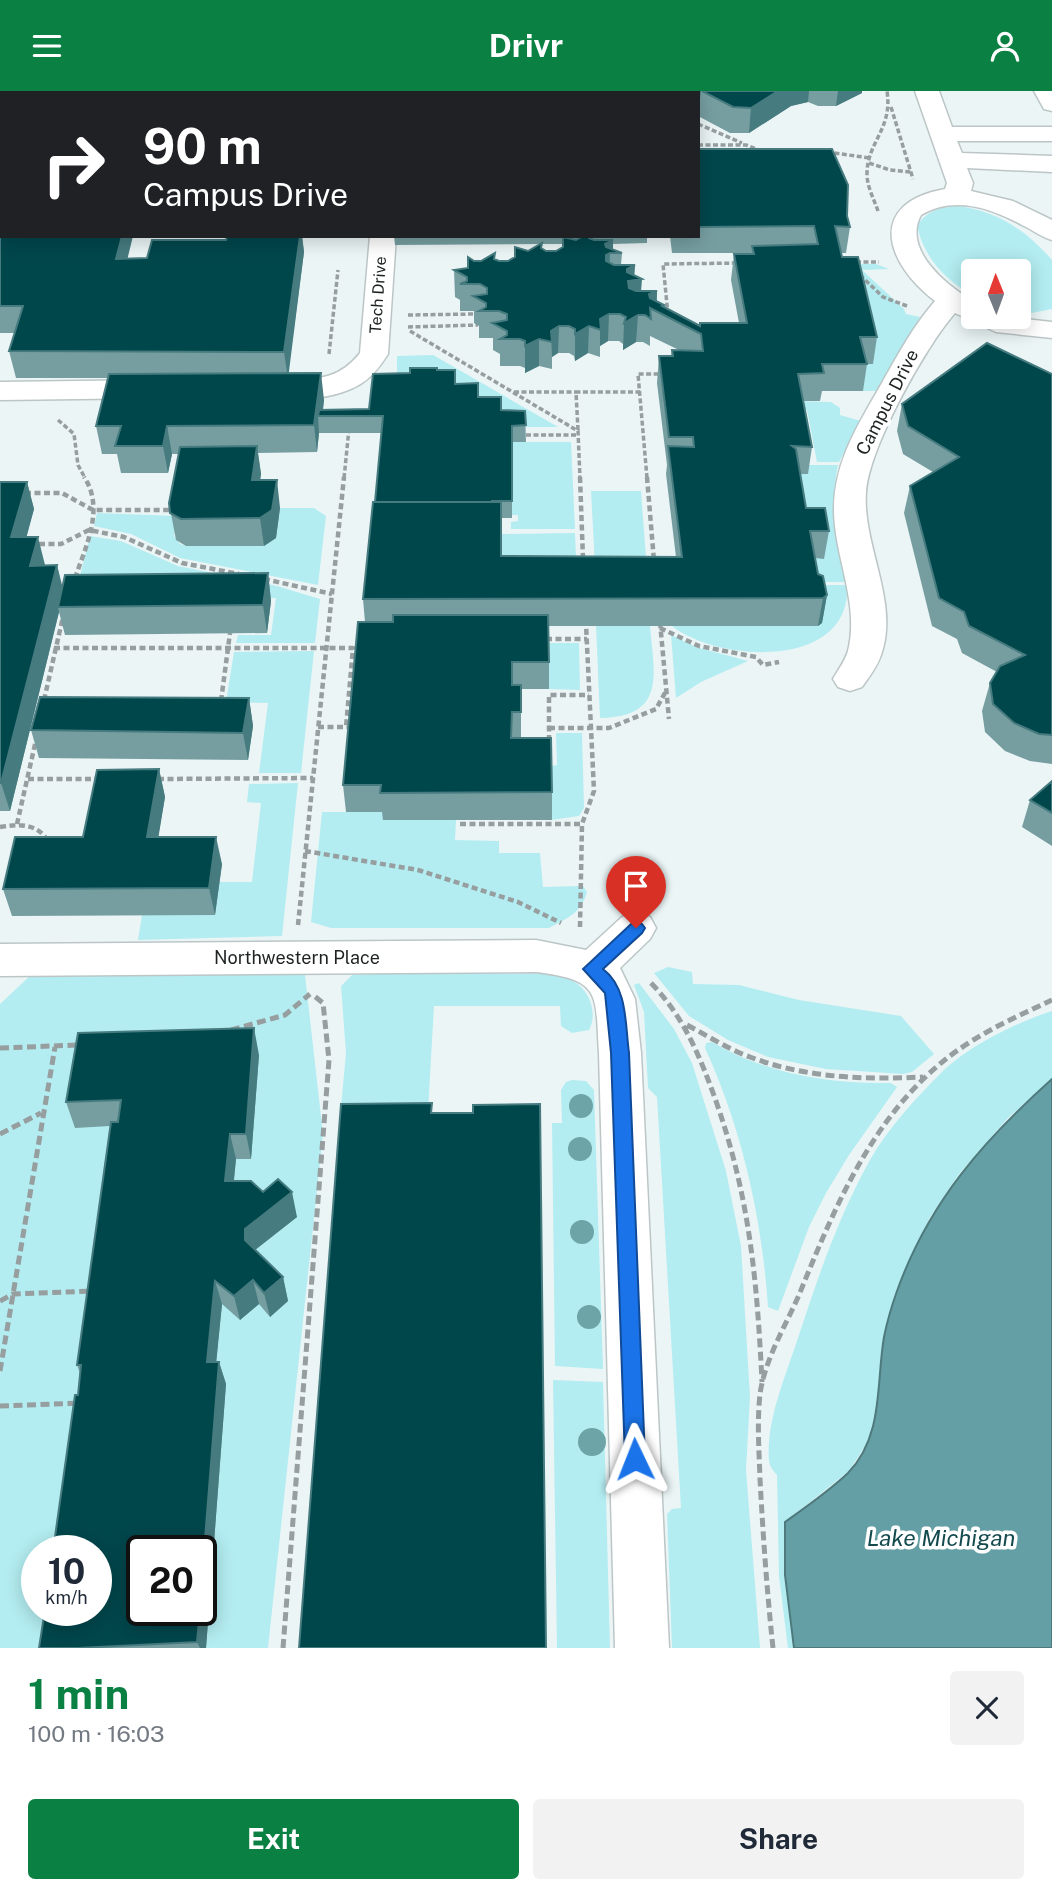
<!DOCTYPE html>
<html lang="en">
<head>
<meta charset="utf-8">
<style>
	:root { --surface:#fff; --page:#f2f2f3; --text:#1f2937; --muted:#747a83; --accent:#0b8043 }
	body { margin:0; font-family:"Public Sans",sans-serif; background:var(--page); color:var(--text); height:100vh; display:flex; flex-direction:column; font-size:26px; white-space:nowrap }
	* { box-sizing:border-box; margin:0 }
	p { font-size:23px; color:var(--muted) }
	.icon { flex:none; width:38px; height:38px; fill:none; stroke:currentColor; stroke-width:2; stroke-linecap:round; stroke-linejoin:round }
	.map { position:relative; height:1557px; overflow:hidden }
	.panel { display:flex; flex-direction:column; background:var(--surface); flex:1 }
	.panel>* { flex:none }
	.guide { position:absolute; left:0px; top:0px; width:700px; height:147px; box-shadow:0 4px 18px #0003; background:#202124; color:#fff; overflow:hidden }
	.needle { width:46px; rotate:359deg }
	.tools { position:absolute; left:961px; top:168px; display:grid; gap:14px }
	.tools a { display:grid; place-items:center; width:70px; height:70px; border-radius:7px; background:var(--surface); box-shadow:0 4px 18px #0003; font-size:35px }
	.speed { position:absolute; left:21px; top:1444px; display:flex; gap:14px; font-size:35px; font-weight:700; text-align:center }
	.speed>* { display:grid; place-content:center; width:91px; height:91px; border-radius:50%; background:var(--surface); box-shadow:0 4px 18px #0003; line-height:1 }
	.speed small { font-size:18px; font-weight:400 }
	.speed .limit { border:4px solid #111; border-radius:10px; background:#fff; color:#111 }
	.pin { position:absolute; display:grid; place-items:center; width:60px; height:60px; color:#fff; margin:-72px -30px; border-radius:50% 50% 50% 0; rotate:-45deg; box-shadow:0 0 7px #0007 }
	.pin .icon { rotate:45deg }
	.me { position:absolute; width:77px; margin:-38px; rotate:358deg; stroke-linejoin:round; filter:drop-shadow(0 0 5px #0008) }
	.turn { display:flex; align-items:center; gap:24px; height:147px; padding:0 28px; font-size:32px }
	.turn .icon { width:91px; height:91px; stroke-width:2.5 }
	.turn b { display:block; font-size:49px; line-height:60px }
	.round { display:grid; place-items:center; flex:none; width:74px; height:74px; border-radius:7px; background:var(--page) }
	.summary { display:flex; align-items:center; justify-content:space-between; height:119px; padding:0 28px }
	h1 { font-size:42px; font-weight:700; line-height:52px; color:var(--accent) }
	.action { display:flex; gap:14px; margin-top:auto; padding:14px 28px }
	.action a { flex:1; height:80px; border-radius:7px; background:var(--accent); color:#fff; font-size:28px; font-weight:700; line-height:80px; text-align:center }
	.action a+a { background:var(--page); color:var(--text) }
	header { display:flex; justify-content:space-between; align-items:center; height:91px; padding:0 28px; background:var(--accent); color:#fff; font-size:32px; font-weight:700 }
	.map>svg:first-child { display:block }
	.green { fill:#b3edf1; fill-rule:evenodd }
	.water { fill:#639fa4; stroke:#4e7a7d; stroke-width:2 }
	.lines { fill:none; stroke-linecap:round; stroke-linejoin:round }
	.minor-casing { stroke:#bcc6c7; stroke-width:3 }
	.path-far2 { stroke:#979e9f; stroke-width:3.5; stroke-dasharray:5 2.5; stroke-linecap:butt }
	.path-far1 { stroke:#979e9f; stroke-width:4.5; stroke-dasharray:6 3.5; stroke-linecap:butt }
	.path { stroke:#979e9f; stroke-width:5; stroke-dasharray:9 4.5; stroke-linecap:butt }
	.minor { fill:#fff; fill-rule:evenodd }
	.tree { fill:#6da4a7 }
	.wall { fill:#769ea1; fill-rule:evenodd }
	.shaded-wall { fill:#467b7f }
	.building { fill:#00474c; stroke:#467b7f; stroke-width:2 }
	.route { fill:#1a73e8; stroke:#114b97; stroke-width:2 }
	.labels { text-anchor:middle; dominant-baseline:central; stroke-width:7; stroke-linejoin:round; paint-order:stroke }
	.far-street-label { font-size:16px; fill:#1e2222; stroke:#fff }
	.street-label { font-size:18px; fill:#1e2222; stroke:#fff }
	.near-water-label { font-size:23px; font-style:italic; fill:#154b4f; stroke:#fff }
</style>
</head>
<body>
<header><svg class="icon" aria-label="menu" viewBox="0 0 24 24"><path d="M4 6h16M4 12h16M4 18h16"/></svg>Drivr<svg class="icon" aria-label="person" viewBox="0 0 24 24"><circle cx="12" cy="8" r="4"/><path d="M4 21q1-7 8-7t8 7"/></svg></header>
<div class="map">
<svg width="1052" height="1557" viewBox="0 0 1052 1557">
	<rect width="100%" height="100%" fill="#ebf5f6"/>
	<!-- green -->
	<path class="green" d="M957,115c40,5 69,24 95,54v49l-20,4 -13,-2 -1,-40h-45v24c-28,-14 -50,-39 -56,-70 12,-15 21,-17 40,-19z
		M834,173h42l13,5 -27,1 42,39 2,5 14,3 -42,74h-15z
		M433,264l125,72h-56l-105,-52v-19z
		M794,310l37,1 9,6v7l21,6 -22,41h-22l-10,-52 -11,-1z
		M512,351h59l4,87h-64v-7l7,-1v-6h-6z
		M806,374h32c-9,40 1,77 8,117h-36l-22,-108z
		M591,400h50l7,93h-52z
		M280,417h34l12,8 -8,69 -138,-27 -49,-24 -37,-8 3,-13 80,3 -3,20 6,8 6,2h78l12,-8z
		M575,442l2,51 -76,-1v-49z
		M90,445l31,5 57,25 99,20 43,13 -5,44h-79l2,-8h33l5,-37 -202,2z
		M811,494h36c5,85 -128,78 -175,41z
		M596,535h54c4,48 17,91 -50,92z
		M671,544l25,12 52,14 -47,21 -25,16z
		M548,552h31l1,47 -31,-1z
		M314,560l-13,122h-42l9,-70 -42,-1 8,-50z
		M556,642h26l2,75 -5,8 -28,4v-54l6,-1z
		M298,692l-16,153 -144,4 4,-25h73l4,-33h33l9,-79 -14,-1 2,-18z
		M322,721h61v8h73l-1,20 44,1v12h41l3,34 40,-1 4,6c-6,21 -19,26 -38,36h-218l-20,-6z
		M668,876l24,5 1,12 46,1 60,15 102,16 33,38 -22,18 -9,2 -77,-5 -58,-12 -40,-17 -39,-24 -35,-43z
		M33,882l272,2 18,159 -55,514h-268v-644zM37,1460h59v59h-59zM142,1460h59v59h-59z
		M374,883h172c9,2 19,3 27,7 17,9 25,33 16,49l-17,3 -11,-7 -1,-20h-126l-7,123h-88l7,-76 -5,-67 11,-11z
		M639,892l35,46 18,34 34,108 15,75 9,151 -4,73 14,178h-88l-5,-134 5,-5 9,-1 -24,-411 -9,-9 -4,-76 -10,-27z
		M1052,920v68l-44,39 -48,55 -31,46 -32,72 -13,46 -5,61 -8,39 -22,34 -64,51 9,126h-6l-9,-72 -2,-101c-4,-4 -7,-8 -8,-14 -3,-37 14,-79 26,-114 21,-64 42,-128 75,-187 18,-32 46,-62 71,-87 26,-26 76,-51 111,-62z
		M712,951c55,32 115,42 179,41l6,4 -48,68 -23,38 -17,34 -31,84 -10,-4c-6,-89 -26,-178 -63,-259l1,-5z
		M572,989l14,1 8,9 9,279 -48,-3 -3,-243h10l-1,-33 5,-8z
		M553,1289l50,2 7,266h-53z"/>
	<!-- water -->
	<path class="water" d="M1052,988v569h-258l-9,-73v-53c21,-15 44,-31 63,-49 36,-37 28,-90 36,-136 3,-15 8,-32 13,-46 32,-89 86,-150 155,-212z"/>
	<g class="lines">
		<!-- minor casing -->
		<g class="minor-casing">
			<path id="minor" d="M381,0h24v2h-24z
				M915,0h24l13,36h100v14h-95l5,12 90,3v16l-85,-4 6,15 -2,8 42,10 39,19v20c-11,-3 -19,-10 -30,-15 -31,-17 -68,-30 -101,-10 -19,35 26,71 52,86v16h35l44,5v16l-56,-6 -41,-19c-30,34 -86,135 -89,179 -4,53 34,111 15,163 -4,12 -12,22 -19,32l-12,4 -12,-4 -5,-8c5,-9 12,-18 15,-28 12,-48 -14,-94 -14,-142 0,-49 26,-87 49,-128 16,-28 31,-56 52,-80 -50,-38 -69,-98 10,-112l2,-6z
				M1034,0h18v20l-8,-2z
				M370,145h26l-8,118c-7,11 -15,22 -26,29 -26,17 -73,20 -102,12l-5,-6 5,-6c39,-10 70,8 100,-30z
				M157,289l10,3 5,6 -5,6 -10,3 -157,2v-18z
				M636,822l14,4 6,11 -6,11 -30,29 15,31 6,54 28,595h-54l-16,-595c-4,-59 4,-73 -63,-81l-536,4v-32l536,-4 50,10 36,-33z"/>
		</g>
		<!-- path-far2 -->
		<path class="path-far2" d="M891,16l22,72
			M698,33l44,19
			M698,54h48l13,5
			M827,61l43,6
			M869,72l21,7 21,2
			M878,120c-4,-12 -11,-24 -11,-37 0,-32 26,-45 20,-83
			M856,171h23
			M860,184l23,22 24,9
			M408,224l68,-1
			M668,224l-5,-51 76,-1
			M408,236l70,-2
			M410,240l168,100 2,47
			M329,263l9,-84
			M514,301h62
			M58,329l16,14 4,31 7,13
			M578,339l-2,-38h64
			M526,344h52
			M344,387l5,-49
			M647,387l-9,-104h24"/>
		<!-- path-far1 -->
		<path class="path-far1" d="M580,386l3,82
			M647,386l7,84
			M25,402h37l31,17h81
			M39,453h22l28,-14 35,7 58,26 57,11
			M75,487c11,-32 30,-70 9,-101
			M264,488l68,15
			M660,531l9,97
			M660,537l39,18 57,11 7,8 16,-3
			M546,548h41
			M54,557h299l-7,79
			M44,609l19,-83
			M221,610l9,-68
			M318,636h31
			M549,637h60l47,-19 10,-18
			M549,650v-46h40
			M28,688h72
			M158,688l155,-1
			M17,733l19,-84
			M460,733h122l12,-33 -8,-167
			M0,736c19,-3 37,-4 48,14
			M305,760l113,19 100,32 43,21
			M298,834l46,-448
			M580,836l2,-103"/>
		<!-- path -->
		<path class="path" d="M651,892c34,35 50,76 66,121 33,96 40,177 45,278
			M687,934c21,11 41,24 63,32 55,21 116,23 173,20
			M231,939l54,-15 25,-21
			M0,957l79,-3
			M0,1043l41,-21
			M0,1210l13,-7 79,-3
			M0,1280l55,-324
			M0,1315l80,-3
			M283,1557l46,-588 -6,-57 -10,-8
			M773,1557c-6,-56 -10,-113 -13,-169 -1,-29 -3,-57 0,-85 5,-35 25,-67 39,-99 37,-91 76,-186 159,-245 30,-21 62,-35 94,-50"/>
		<!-- minor -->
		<use href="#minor" class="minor"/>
	</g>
	<!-- trees -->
	<g class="tree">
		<circle cx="581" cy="1015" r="12"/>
		<circle cx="580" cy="1058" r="12"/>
		<circle cx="582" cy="1141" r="12"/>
		<circle cx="589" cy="1226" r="12"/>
		<circle cx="592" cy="1351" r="14"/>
	</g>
	<!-- wall -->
	<path class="wall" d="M0,0h327v2h-325l126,165h19l79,-18 1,-4h75l2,16 -16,121 36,27 -1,10 46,-1 41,-36 27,-3h18l1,14 45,26 24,1 1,31h-14v76h-11v38l175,1 -10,-83 1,-9 -10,-82 2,-27h12l1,-6h7l-29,-14v10l-7,-4h-7l-13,8v-6l-4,-3h-11l-8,5v11l-12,-4 -13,8 -1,-5 -5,-3h-11l-6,4v12l-13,-3 -14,7v-5l-5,-2h-20v-12l-7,-4v-12h-14v-12l-5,-3v-12h-14v-11l-5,-3 -1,-27 14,-2 6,-7 21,-2 4,2h9l33,-17 -146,1 -1,-9h253v7l-34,1v6l9,3 -1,12h14l-1,10 7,16h16v11l7,3v2l35,18 40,-2 -8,-43 3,-26h18v-1h-80l-2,-17h28v-87l149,67 3,11 -4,26h-5l1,4 35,80 -4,27h-6l-4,27h-41l-2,10h-17l9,46 -4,27h-8l6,34 23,23 -5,28 -9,-1 3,16 9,21 -5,28 -4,3h-269v63h-28v49l31,54v28h-169l-1,-8h-36l-3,-27 22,-163 -2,-23 12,-97 6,-69h-62l-2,19 -59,1 3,21 -1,6 20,28 -4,30 -12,8h-78l-10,-6 -7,-37 10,-49h-7l-4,19h-47l-4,-19h-15l-6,-28 12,-48h-92l-7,-27 6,-18h-15zM542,153h21v3l-7,4h-10l-4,-3z
		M405,0h457v2l-26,13h-18l-10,-4 -17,4 -42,27h-19l-32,-17v-23h-293z
		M1052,283v390l-22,-3 -25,-10 -20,-19 -3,-21 8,-28 7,-11 -35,-19 -5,-14 -25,-13 -28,-113 6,-27 23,-14 -30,-18 -6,-23 5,-27z
		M0,391h27l7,27 -8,28 19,28h12l5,23 206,-15 3,28 -4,32 -202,2 -6,-23 -49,199h-10z
		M249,607l4,28 -5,34 -209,-2 -8,-28z
		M159,678l6,28 -7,40 64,27 -7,51 -203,1 -9,-27 80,-52z
		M1052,690v65l-30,-19 8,-27z
		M259,964l-8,104h-15l-2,22 29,11 34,25 -42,33 28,27 5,24 -18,16 -11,-13 -19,16 -18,-16 -6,58h3l7,22 -20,264h-167l39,-253 2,-22 -3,-8 33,-239 -35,2 -9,-26z"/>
	<!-- shaded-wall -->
	<path class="shaded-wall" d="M699,0h2l-3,25v-23h-1z
		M778,0h31l-1,11 -17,4 -42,27 2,-25z
		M838,0h24v2l-26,13z
		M122,145h11l-12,49 -5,-26z
		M300,145h2l2,16 -16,127 -4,-27z
		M613,149v13h-3l-1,27 -4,2v-38z
		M635,174l-1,15 8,-1 -2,26 -13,3v-39z
		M657,200l-1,20 -6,-3 -1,-14z
		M609,223l-1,27 -8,5v-27z
		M638,224l-2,27 -13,8 1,-27z
		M559,235l-1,27 -6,4 -1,-26z
		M589,235l-1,27 -13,8v-27z
		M539,248v27l-14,7v-27z
		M321,282l3,27 -2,16h-4l1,17 -2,19 -3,-27z
		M167,335l5,28 -4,19 -5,-27z
		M257,355l4,28 -5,34 -4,-28z
		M277,389l3,28 -4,30 -12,8 -4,-28z
		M27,391l7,27 -15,56 -8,-28z
		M38,446l7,28 -7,28 -8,-27z
		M57,474l7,28 -6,14 1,5 -49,199 -9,-28z
		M268,482l3,28 -4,32 -4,-28z
		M827,504l-5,28 -4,3 5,-28z
		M249,607l4,28 -5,34 -5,-27z
		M159,678l6,28 -11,67 -7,-27z
		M216,746l6,27 -7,51 -6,-27z
		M254,937l5,27 -8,104 -5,-25z
		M230,1043l6,25 -5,47 -6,-25z
		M292,1101l5,25 -46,36 -6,-13v-11z
		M283,1186l5,24 -18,16 -6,-24z
		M253,1189l6,24 -19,16 -6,-24z
		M215,1190l7,23 -8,81 -7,-23z
		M219,1271l7,22 -20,264h-6l-3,-6 3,-32h1v-20z"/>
	<!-- building -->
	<path class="building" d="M0,0h322v2h-320v143h120l-6,23 31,-1 5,-18h74l1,-4h73l-16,116 -275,-1 14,-45h-23z
		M405,0h184l4,2h-188z
		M624,0h75l-2,2h-72z
		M702,0h76l-27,17 -18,-1z
		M698,58h134l16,36 -1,31 3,11 -15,-1 7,31h16l19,80h-17l7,27h-45l2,9 -26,1 14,73 -20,-1 4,3 10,59h19l4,23h-19l8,43 5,2 4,19 -4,3 -460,1 10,-97h128v54l181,1 -14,-111 26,1 -1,-10h-24l-10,-81h14l-1,-6 31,1 -2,-17 -51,-26 1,11 -6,-4h-7l-14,8 2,-6 -6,-3h-11l-9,5 1,11 -12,-4 -14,8v-5l-6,-3h-10l-8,5 1,11 -13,-3 -14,7v-5l-5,-2h-20l7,-4v-4l-15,-8 15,-3v-6l-8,-3h-20l7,-4v-4l-13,-7 14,-2v-6l-7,-4h-20l7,-3v-4l-13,-7 14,-2v-11l6,4h7l14,-8 -1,6 5,2h9l7,-4v-10l13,4 14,-8 -1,5 5,3h10l7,-4v-10l13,3 7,-4h6v2l5,2h19l-8,4 1,3 16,6h-12l-4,2v6l8,4h21l-8,4v3l15,7 -14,2 1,7 7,3h21l-8,3 1,4 14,7 -2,1 38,20v-3h47l-13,-69h20l-2,-8 66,-2 -4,-18 -116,1z
		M987,252l65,31v361l-13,-1 -25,-11 -21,-19 -3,-21 10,-17 25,-11 -56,-29 -5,-14 -25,-14 -29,-112 49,-29 -51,-31 -6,-22z
		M410,277h27v2h18v14l23,-1v14h23v13l24,1 1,14 -14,1v75h-20v1h-117l8,-86h-65l1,-6 50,-1 4,-35 37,-1z
		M321,282l-7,52 -147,1 -4,20h-48l6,-20h-25l13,-52z
		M257,355l-5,34h25l-5,30 -12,8 -79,1 -11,-6 -1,-10 11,-56z
		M0,391h27l-16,55h27l-8,29 27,-1 -56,218h-1z
		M268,482l-5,32 -205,2 7,-32z
		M393,524h155l1,47h-37v23h9v27h-9l-1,26h40l1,54 -172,1 1,-8h-38l15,-163h35z
		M40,606l209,1 -6,35 -212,-3z
		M159,678l-12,68h69l-7,51 -206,1 12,-52h68l14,-67z
		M1052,690v32l-22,-13z
		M254,937l-8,106h-16l-5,47h26l12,11 15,-13 14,13 -47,37v11l38,37 -19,16 -11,-13 -19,16 -19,-15 -8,81h12l-18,228v-39h-59v59h58l-3,32 -119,6h-39l6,-38h51v-59h-43l22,-156h3l3,-30h-4l34,-243h7l3,-22 -55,2 12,-69z
		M432,1012l-1,10h42v-8l67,-1 6,544h-247l42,-544z"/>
	<!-- route -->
	<path class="route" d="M636,831l6,2 3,4 -3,5 -39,36c25,19 22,55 26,84l16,406 -3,7 -7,3 -7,-3 -3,-7 -14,-406 -6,-60 -22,-24 48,-45z"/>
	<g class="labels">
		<!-- far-street labels -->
		<g class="far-street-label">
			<text transform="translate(378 204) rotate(-86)">Tech Drive</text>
		</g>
		<!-- street labels -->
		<g class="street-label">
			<text transform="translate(887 311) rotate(-63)">Campus Drive</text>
			<text x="297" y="866">Northwestern Place</text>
		</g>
		<!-- near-water labels -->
		<g class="near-water-label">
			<text x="941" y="1446">Lake Michigan</text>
		</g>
	</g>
</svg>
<div class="tools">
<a><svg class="needle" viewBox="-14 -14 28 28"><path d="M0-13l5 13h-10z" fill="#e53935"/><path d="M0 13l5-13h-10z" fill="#747a83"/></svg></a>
</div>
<div class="speed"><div>10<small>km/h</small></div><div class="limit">20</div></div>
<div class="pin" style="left:636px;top:837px;background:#d93025"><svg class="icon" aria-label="arrive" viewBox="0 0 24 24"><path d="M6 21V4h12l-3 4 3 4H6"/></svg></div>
<svg class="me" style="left:635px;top:1368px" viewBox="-20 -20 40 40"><path d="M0-17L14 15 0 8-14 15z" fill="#1a73e8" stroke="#fff" stroke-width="4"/></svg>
<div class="guide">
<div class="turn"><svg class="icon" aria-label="right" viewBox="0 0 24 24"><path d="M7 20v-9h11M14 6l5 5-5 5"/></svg><div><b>90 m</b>Campus Drive</div></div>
</div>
</div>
<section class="panel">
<div class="summary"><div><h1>1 min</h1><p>100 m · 16:03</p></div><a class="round"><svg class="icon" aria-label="close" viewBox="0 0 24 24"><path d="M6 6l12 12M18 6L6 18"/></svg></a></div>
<div class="action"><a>Exit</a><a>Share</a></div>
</section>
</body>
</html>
